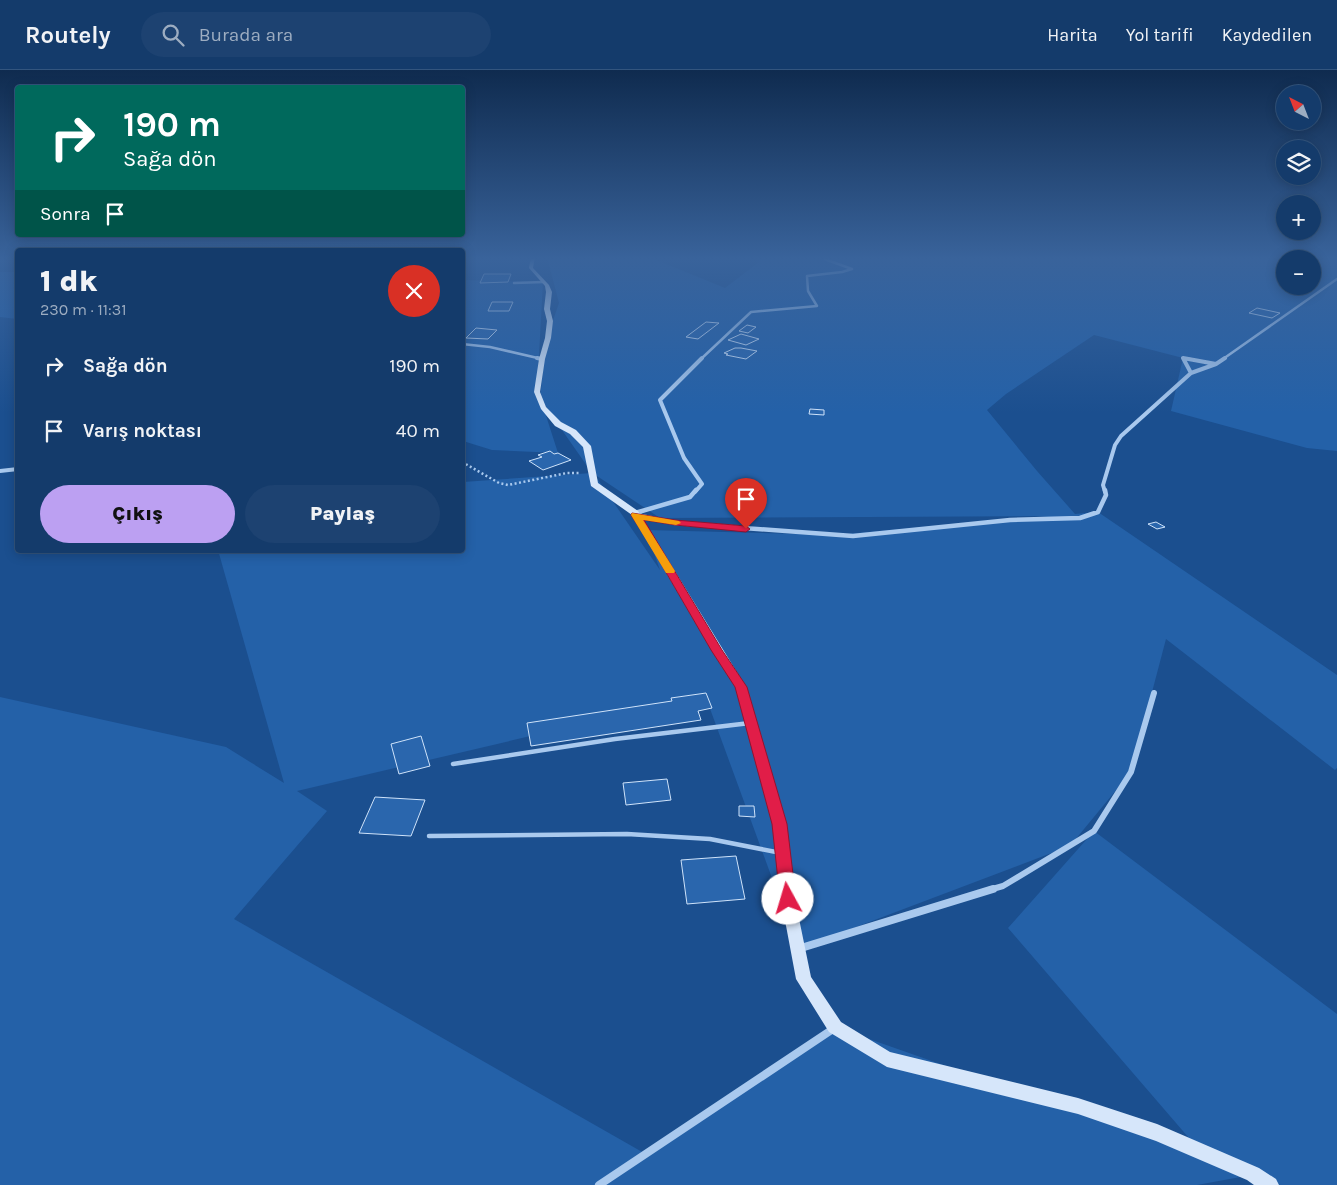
<!DOCTYPE html>
<html lang="tr">
<head>
<meta charset="utf-8">
<style>
	:root { --surface:#143b6b; --page:#1d4271; --text:#f1f3f6; --muted:#9dadc1; --line:#33557e; --accent:#bca0f2 }
	body { margin:0; font-family:Karla,sans-serif; background:var(--page); color:var(--text); height:100vh; display:flex; flex-direction:column; font-size:19px; white-space:nowrap }
	* { box-sizing:border-box; margin:0 }
	p { font-size:16px; color:var(--muted) }
	.icon { flex:none; width:28px; height:28px; fill:none; stroke:currentColor; stroke-width:2; stroke-linecap:round; stroke-linejoin:round }
	.map { position:relative; flex:1; overflow:hidden }
	.details { position:absolute; left:15px; top:178px; width:450px; height:305px; display:flex; flex-direction:column; background:var(--surface); border-radius:5px; box-shadow:0 2px 12px #0003,0 0 0 1px var(--line) }
	.details>* { flex:none }
	.hud { position:absolute; left:15px; top:15px; width:450px; height:152px; border-radius:5px; box-shadow:0 2px 12px #0003,0 0 0 1px var(--line); background:#00695c; color:#fff; overflow:hidden }
	.needle { width:32px; rotate:318deg }
	.buttons { position:absolute; left:1276px; top:15px; display:grid; gap:10px }
	.buttons a { display:grid; place-items:center; width:45px; height:45px; border-radius:50%; background:var(--surface); box-shadow:0 2px 12px #0003,0 0 0 1px var(--line); font-size:25px }
	.pin { position:absolute; display:grid; place-items:center; width:42px; height:42px; color:#fff; margin:-51px -21px; border-radius:50% 50% 50% 0; rotate:-45deg; box-shadow:0 0 5px #0007 }
	.pin .icon { rotate:45deg }
	.me { position:absolute; width:55px; margin:-28px; rotate:354deg; stroke-linejoin:round; filter:drop-shadow(0 0 4px #0008) }
	.turn { display:flex; align-items:center; gap:18px; height:105px; padding:0 25px; font-size:22px }
	.turn .icon { width:65px; height:65px; stroke-width:2.5 }
	.turn b { display:block; font-size:35px; line-height:42px }
	.then { display:flex; align-items:center; height:48px; padding:0 25px; background:#0003; gap:10px; font-size:19px }
	.round { display:grid; place-items:center; flex:none; width:52px; height:52px; border-radius:26px; background:var(--page) }
	.headline { display:flex; align-items:center; justify-content:space-between; height:85px; padding:0 25px }
	h1 { font-size:30px; font-weight:800; line-height:38px }
	.button { display:flex; gap:10px; margin-top:auto; padding:10px 25px }
	.button a { flex:1; height:58px; border-radius:30px; background:var(--accent); color:#111; font-size:20px; font-weight:800; line-height:58px; text-align:center }
	.button a+a { background:var(--page); color:var(--text) }
	ul { padding:0; list-style:none }
	li { display:flex; align-items:center; gap:15px; height:65px; padding:0 25px }
	li div { flex:1 }
	li b { display:block; font-size:19px }
	li em { font-style:normal }
	header { display:flex; align-items:center; gap:30px; box-sizing:border-box; height:70px; padding:0 25px; background:var(--surface); border-bottom:1px solid var(--line) }
	header strong { font-size:24px }
	nav { display:flex; gap:28px; margin-inline-start:auto; font-size:18px }
	.search { width:350px; height:45px; background:var(--page); display:flex; align-items:center; gap:12px; box-sizing:border-box; padding:0 18px; border-radius:28px; color:var(--muted); font-size:19px }
	.map>svg:first-child { display:block }
	.green { fill:#2461a8; fill-rule:evenodd }
	.building { fill:#2a66ad; stroke:#cfe3fa }
	.lines { fill:none; stroke-linecap:round; stroke-linejoin:round }
	.path { stroke:#a9c9ee; stroke-width:2.5; stroke-dasharray:2 2.5; stroke-linecap:butt }
	.lane { stroke:#a9c9ee; stroke-width:4.5 }
	.street-far4 { stroke:#a9c9ee; stroke-width:2.5 }
	.street-far3 { stroke:#a9c9ee; stroke-width:4 }
	.street-far2 { stroke:#a9c9ee; stroke-width:4.5 }
	.street-far1 { stroke:#a9c9ee; stroke-width:6 }
	.street { stroke:#a9c9ee; stroke-width:8 }
	.secondary { fill:#d6e6fa; fill-rule:evenodd }
	.route { fill:#e11d48; stroke:#92132f }
	.slow { fill:#f59e0b }
</style>
</head>
<body>
<header>
<strong>Routely</strong>
<div class="search"><svg class="icon" aria-label="search" viewBox="0 0 24 24"><circle cx="10" cy="10" r="6"/><path d="M15 15l6 6"/></svg>Burada ara</div>
<nav><a>Harita</a><a>Yol tarifi</a><a>Kaydedilen</a></nav>
</header>
<div class="map">
<svg width="1337" height="1115" viewBox="0 0 1337 1115">
	<rect width="100%" height="100%" fill="#1b4f8f"/>
	<!-- green -->
	<path class="green" d="M547,187h102l76,31 34,-26 -2,-5h580v194l-30,-3 -136,-37 12,-53 -89,-23 -88,59 -19,16 50,61 38,43 23,-2 239,163v93l-2,2 -169,-131 -35,133 -61,74 -272,103 -93,-254 -408,96 30,20 -93,108 410,234 191,-126 384,135 -18,-10 -193,-224 86,-97 243,183v171h-74l-17,-9 -49,9h-1197v-488l226,50 58,36 -66,-233h244l1,-68 129,-9 -51,-73 17,53 -66,-3 -29,-9v-161l80,2 -6,109 3,8 6,-58 13,-38zM1285,189h27v27h-27zM594,404l66,44 388,-2 -213,19 -189,-5 14,40z
		M0,202h17v47l-17,-2z"/>
	<!-- building -->
	<path class="building" d="M484,204h27l-3,8 -28,1z
		M492,232h21l-4,9h-21z
		M1257,238l23,5 -8,5 -23,-5z
		M706,252l13,1 -21,16 -12,-2z
		M747,255l9,2 -8,6 -9,-2z
		M476,258l21,2 -9,9 -22,-1z
		M741,264l18,5 -13,6 -18,-5z
		M735,278h6l16,3 -11,8 -20,-4 2,-1 -4,-1z
		M810,339l14,1v5l-15,-1z
		M550,381l4,3 4,-1 13,7 -28,10 -14,-9 13,-4 -4,-2z
		M1156,452l9,5 -8,2 -9,-5z
		M706,623l6,15 -14,3 3,9 -170,26 -4,-23 145,-22 -1,-3z
		M421,666l9,30 -31,8 -8,-30z
		M667,709l4,21 -45,5 -3,-22z
		M375,727l50,3 -14,36 -52,-3z
		M739,736h15l1,11 -16,-1z
		M736,786l9,43 -58,5 -6,-44z"/>
	<g class="lines">
		<!-- path -->
		<path class="path" d="M462,392l37,21 9,2 59,-12h12"/>
		<!-- lane -->
		<path class="lane" d="M453,694l162,-25 135,-16
			M429,766l198,-2 83,5 71,14"/>
		<!-- street-far4 -->
		<path class="street-far4" d="M514,213l29,-1
			M462,274l28,3 52,12
			M701,289l50,-47 66,-6 -9,-15 -1,-15 35,-4 10,-3 -33,-12
			M1184,289h6
			M1223,289l114,-80"/>
		<!-- street-far3 -->
		<path class="street-far3" d="M537,288l5,1
			M1183,288l33,6 -25,9z
			M1216,294l9,-6
			M0,401l18,-2
			M695,422l7,-8 -18,-26 -24,-58 42,-42
			M1105,422l-2,-7 12,-40 6,-9 70,-63"/>
		<!-- street-far2 -->
		<path class="street-far2" d="M635,443l55,-16 6,-7
			M636,445l39,8 178,13 157,-16 70,-2 18,-6 8,-17 -1,-5"/>
		<!-- street-far1 -->
		<path class="street-far1" d="M989,820l14,-4 91,-55 37,-59 23,-79"/>
		<!-- street -->
		<path class="street" d="M801,878l192,-59
			M599,1115l234,-156"/>
		<!-- secondary -->
		<path class="secondary" d="M531,187h4l-2,11 16,17 3,7 -2,17 3,12 -2,17 -6,21 -5,33 6,15 15,15 15,8 15,16 7,37 40,28 108,176 40,137 9,75 16,78 30,45 49,30 188,46 79,26 102,44 17,11 3,6h-25l-7,-5 -91,-39 -78,-27 -191,-47 -58,-35 -33,-53 -15,-80 -7,-75 -38,-137 -24,-37 -80,-135 -41,-29 -8,-39 -13,-13 -15,-8 -14,-17 -7,-17 5,-33 6,-21 2,-17 -3,-12 2,-17 -1,-6 -16,-18z"/>
	</g>
	<!-- sky -->
	<linearGradient id="sky" x2="0" y2="1"><stop stop-color="#0f2b4f"/><stop offset="0.55" stop-color="#39639b"/><stop offset="1" stop-color="#39639b" stop-opacity="0"/></linearGradient>
	<rect width="1337" height="343" fill="url(#sky)"/>
	<!-- route -->
	<path class="route" d="M632,443l43,7 71,6 4,3 -4,3 -71,-7 -31,-5 78,130 25,37 40,137 9,75 -3,4 -5,2 -6,-2 -2,-4 -8,-75 -37,-137 -24,-37 -62,-107 -18,-28z"/>
	<!-- slow -->
	<path class="slow" d="M632,443l47,8 2,2 -5,2 -33,-5 32,51 -1,2h-8l-35,-58z"/>
</svg>
<div class="buttons">
<a><svg class="needle" viewBox="-14 -14 28 28"><path d="M0-13l5 13h-10z" fill="#e53935"/><path d="M0 13l5-13h-10z" fill="#9dadc1"/></svg></a>
<a><svg class="icon" aria-label="layers" viewBox="0 0 24 24"><path d="M12 4l9 5-9 5-9-5zM3 14l9 5 9-5"/></svg></a>
<a>+</a>
<a>−</a>
</div>
<div class="pin" style="left:746px;top:459px;background:#d93025"><svg class="icon" aria-label="arrive" viewBox="0 0 24 24"><path d="M6 21V4h12l-3 4 3 4H6"/></svg></div>
<svg class="me" style="left:788px;top:829px" viewBox="-20 -20 40 40"><circle r="19" fill="#fff"/><path d="M0-13L10 11 0 6-10 11z" fill="#e11d48"/></svg>
<div class="hud">
<div class="turn"><svg class="icon" aria-label="right" viewBox="0 0 24 24"><path d="M7 20v-9h11M14 6l5 5-5 5"/></svg><div><b>190 m</b>Sağa dön</div></div>
<div class="then">Sonra<svg class="icon" aria-label="arrive" viewBox="0 0 24 24"><path d="M6 21V4h12l-3 4 3 4H6"/></svg></div>
</div>
<section class="details">
<div class="headline"><div><h1>1 dk</h1><p>230 m · 11:31</p></div><a class="round" style="background:#d93025;color:#fff"><svg class="icon" aria-label="close" viewBox="0 0 24 24"><path d="M6 6l12 12M18 6L6 18"/></svg></a></div>
<ul>
<li><svg class="icon" aria-label="right" viewBox="0 0 24 24"><path d="M7 20v-9h11M14 6l5 5-5 5"/></svg><div><b>Sağa dön</b></div><em>190 m</em></li>
<li><svg class="icon" aria-label="arrive" viewBox="0 0 24 24"><path d="M6 21V4h12l-3 4 3 4H6"/></svg><div><b>Varış noktası</b></div><em>40 m</em></li>
</ul>
<div class="button"><a>Çıkış</a><a>Paylaş</a></div>
</section>
</div>
</body>
</html>
